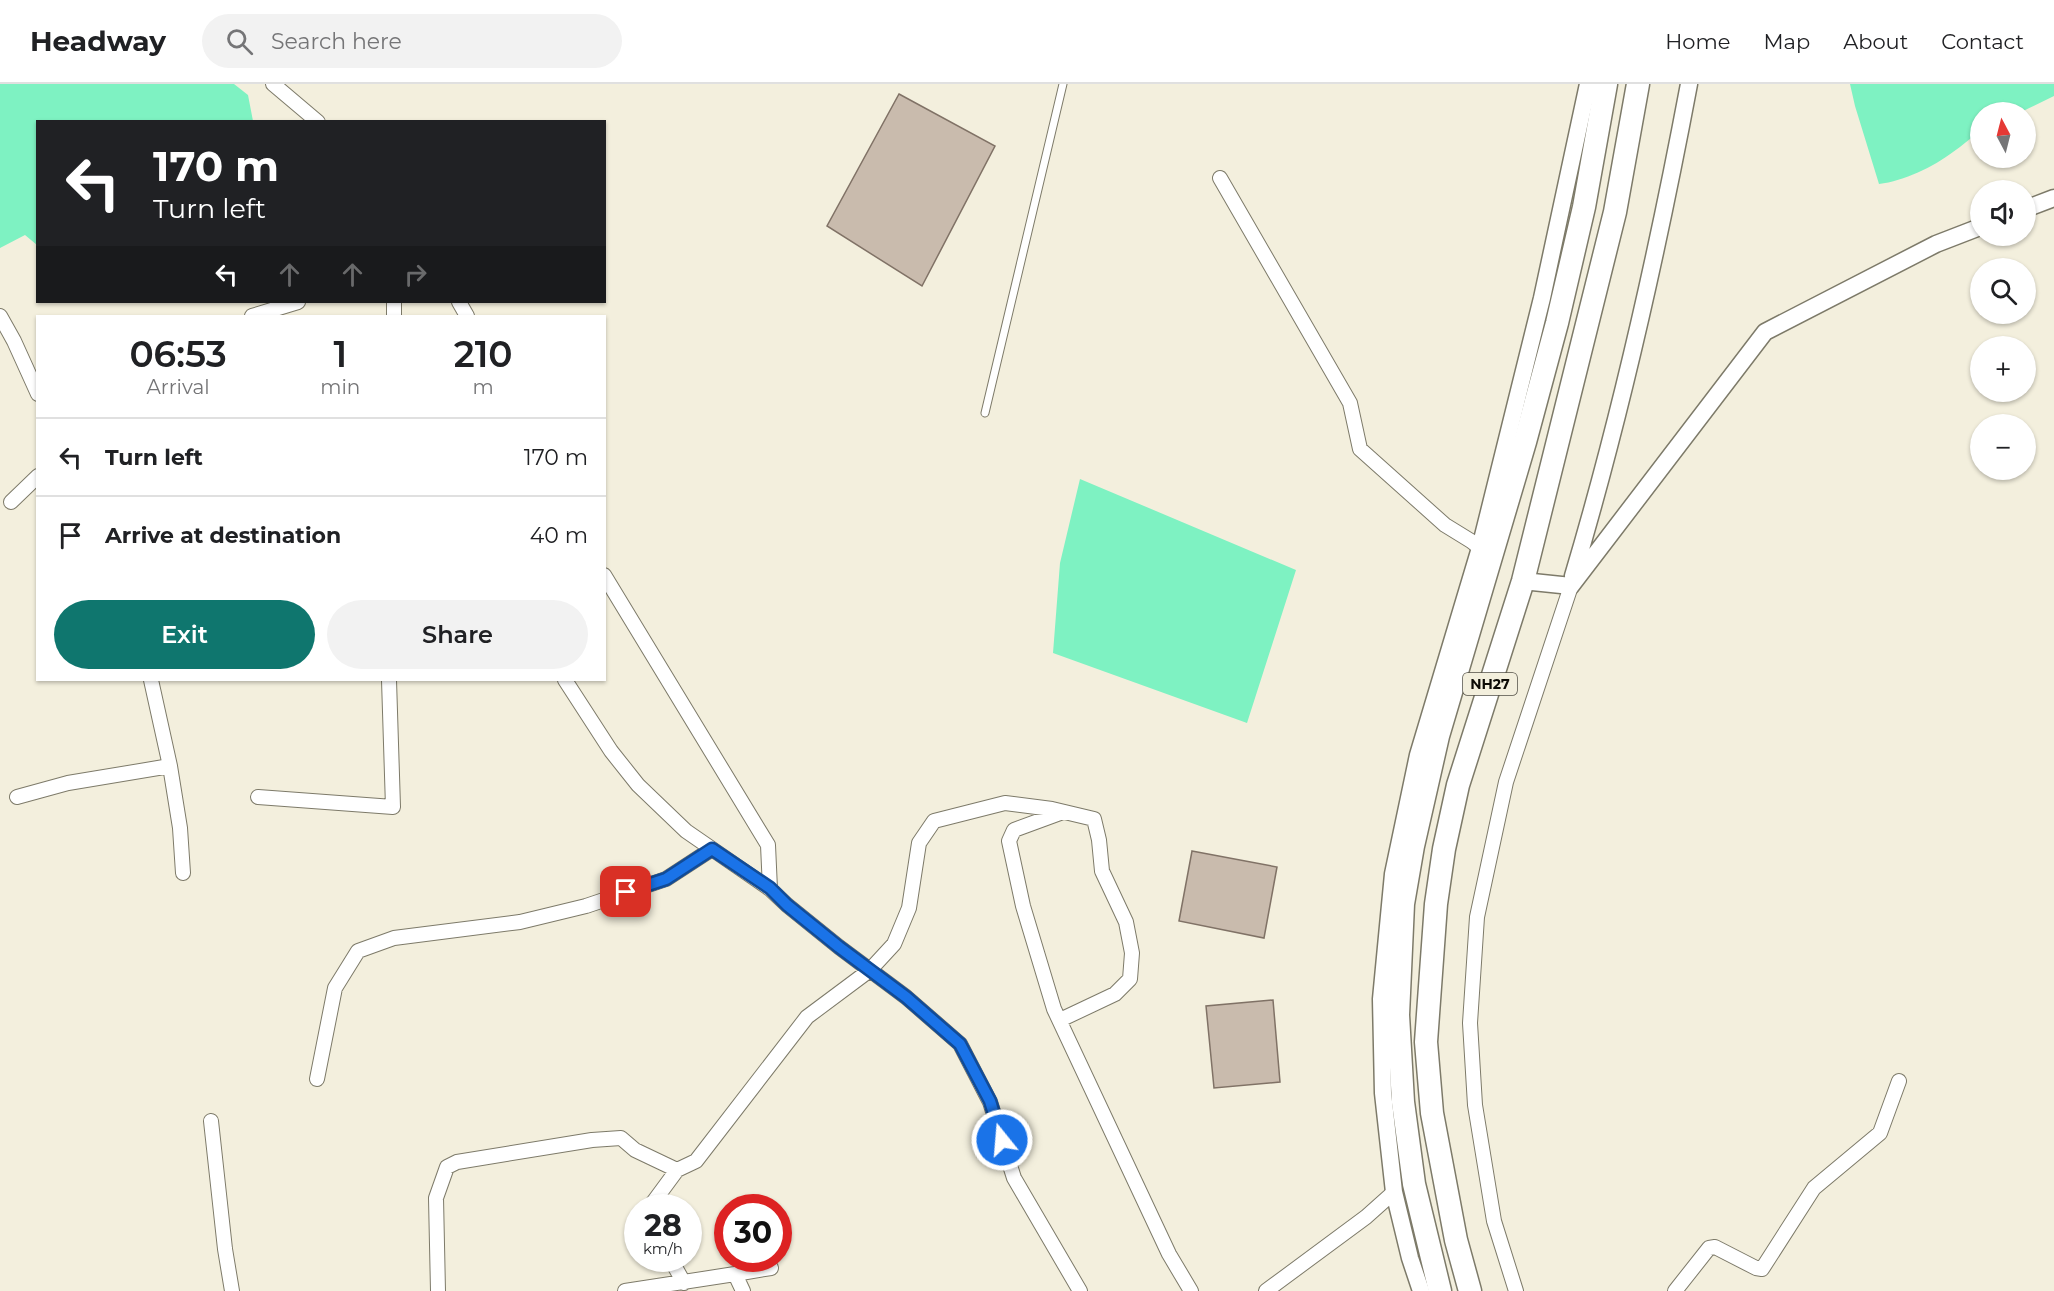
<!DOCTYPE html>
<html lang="en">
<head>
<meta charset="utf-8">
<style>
	:root { --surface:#fff; --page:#f2f2f2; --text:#202124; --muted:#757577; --line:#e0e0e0; --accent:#0f766e }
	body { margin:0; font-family:Montserrat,sans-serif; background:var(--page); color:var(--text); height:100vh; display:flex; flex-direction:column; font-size:22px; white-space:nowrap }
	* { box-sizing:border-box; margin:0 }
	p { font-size:20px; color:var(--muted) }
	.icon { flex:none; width:33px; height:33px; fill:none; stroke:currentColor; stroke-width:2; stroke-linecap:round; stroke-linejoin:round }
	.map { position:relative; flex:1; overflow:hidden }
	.panel { position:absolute; left:36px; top:231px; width:570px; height:366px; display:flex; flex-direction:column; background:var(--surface); border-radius:0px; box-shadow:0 2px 4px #0004 }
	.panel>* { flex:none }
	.guide { position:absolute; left:36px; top:36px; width:570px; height:183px; border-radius:0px; box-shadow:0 2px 4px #0004; background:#202124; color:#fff; overflow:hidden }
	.needle { width:39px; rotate:353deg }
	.buttons { position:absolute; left:1970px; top:18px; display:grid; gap:12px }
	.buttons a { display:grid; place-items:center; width:66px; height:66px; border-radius:50%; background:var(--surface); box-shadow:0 2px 4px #0004; font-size:30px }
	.speed { position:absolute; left:624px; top:1110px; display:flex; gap:12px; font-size:30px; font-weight:700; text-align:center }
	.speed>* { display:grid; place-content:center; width:78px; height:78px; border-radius:50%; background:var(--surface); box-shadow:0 2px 4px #0004; line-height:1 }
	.speed small { font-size:15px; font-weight:400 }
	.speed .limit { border:9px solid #d22; background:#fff; color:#111 }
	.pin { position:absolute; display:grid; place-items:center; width:51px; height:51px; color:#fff; margin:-26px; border-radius:12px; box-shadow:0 3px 9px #0006 }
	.me { position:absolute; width:66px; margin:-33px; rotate:343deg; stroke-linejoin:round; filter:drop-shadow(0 0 4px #0008) }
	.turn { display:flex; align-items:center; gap:21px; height:126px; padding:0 18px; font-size:27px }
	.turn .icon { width:78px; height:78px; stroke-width:2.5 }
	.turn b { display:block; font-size:42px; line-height:51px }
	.lanes { display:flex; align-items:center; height:57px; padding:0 18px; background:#0003; justify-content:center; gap:30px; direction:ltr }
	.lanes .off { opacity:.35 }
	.eta { display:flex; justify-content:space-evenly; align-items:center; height:102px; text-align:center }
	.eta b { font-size:36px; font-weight:600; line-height:42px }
	.cta { display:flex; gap:12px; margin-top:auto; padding:12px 18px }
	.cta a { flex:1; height:69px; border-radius:36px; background:var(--accent); color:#fff; font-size:24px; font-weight:600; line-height:69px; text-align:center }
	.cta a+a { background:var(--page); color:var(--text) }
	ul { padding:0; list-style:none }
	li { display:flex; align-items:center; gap:18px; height:78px; padding:0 18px; border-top:2px solid var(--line) }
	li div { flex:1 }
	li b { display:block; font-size:22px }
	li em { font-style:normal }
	header { display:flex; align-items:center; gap:36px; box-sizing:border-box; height:84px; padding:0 30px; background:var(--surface); border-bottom:2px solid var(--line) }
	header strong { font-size:28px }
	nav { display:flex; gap:33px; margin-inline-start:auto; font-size:21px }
	.search { width:420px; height:54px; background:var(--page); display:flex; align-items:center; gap:15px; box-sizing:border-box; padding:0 21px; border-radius:33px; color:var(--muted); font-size:22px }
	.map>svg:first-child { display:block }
	.water { fill:#7ef2c2 }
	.building { fill:#c9bbad; stroke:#807266; stroke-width:1.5 }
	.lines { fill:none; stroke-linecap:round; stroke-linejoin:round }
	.service-casing { stroke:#7d7a69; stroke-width:9 }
	.minor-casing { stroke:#7d7a69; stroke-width:16 }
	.tertiary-casing { stroke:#7d7a69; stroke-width:19 }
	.trunk-casing { stroke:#7d7a69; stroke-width:25 }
	.service { stroke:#fff; stroke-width:7 }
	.minor { stroke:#fff; stroke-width:14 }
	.tertiary { stroke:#fff; stroke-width:16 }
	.trunk { stroke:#fff; stroke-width:22 }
	.route-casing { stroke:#114b97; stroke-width:15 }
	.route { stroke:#1a73e8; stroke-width:10 }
	.labels { text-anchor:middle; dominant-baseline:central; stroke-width:5; stroke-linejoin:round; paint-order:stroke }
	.shield { fill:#f3efdd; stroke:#524f46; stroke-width:1.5 }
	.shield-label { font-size:14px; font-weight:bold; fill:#0d0b06 }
</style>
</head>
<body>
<header>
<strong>Headway</strong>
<div class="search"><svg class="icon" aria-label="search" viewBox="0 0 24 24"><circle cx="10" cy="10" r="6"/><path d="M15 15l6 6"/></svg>Search here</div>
<nav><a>Home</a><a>Map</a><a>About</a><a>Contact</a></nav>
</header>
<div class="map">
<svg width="2054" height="1207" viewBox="0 0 2054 1207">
	<rect width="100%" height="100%" fill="#f3efdd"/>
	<!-- water -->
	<path class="water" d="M0,0h234l14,11 5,26 -215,1 -1,123 -12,-10 -25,13z
		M1850,0h204v12l-33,16h-41v20c-10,6 -18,14 -27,20 -20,15 -49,29 -74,32l-24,-78z
		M1080,395l216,91 -49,153 -194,-70 7,-90z"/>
	<!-- building -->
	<path class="building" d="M899,10l96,52 -73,140 -95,-60z
		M1192,767l85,16 -13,71 -85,-17z
		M1273,916l7,82 -66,6 -8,-82z"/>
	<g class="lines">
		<!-- service casing -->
		<g class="service-casing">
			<path id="service" d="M985,329l78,-329"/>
		</g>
		<!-- minor casing -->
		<g class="minor-casing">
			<path id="minor" d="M273,0l45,38
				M1220,94l130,225 10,46 85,76 26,16 9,7
				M394,218v14
				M459,218l8,14
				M0,232l14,25 24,53
				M252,232l46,-14
				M11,418l27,-26
				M604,491l164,270 2,44
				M151,596l19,86 10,62 3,45
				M565,596l46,71 27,34 48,46 84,58 17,16 52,42 67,50 54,47 30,58 24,76 66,113
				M17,713l51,-14 102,-17
				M258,713l135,10 -4,-127
				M1063,728l-49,18 -5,11 14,65 31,103 115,245 22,37
				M317,995l18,-91 23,-37 36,-13 126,-16 66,-16 80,-27 46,-30
				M211,1037l14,128 7,42
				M649,1124l28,-38
				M670,1174l14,25
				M735,1190l36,-6
				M438,1207l-2,-93 11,-31 10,-5 135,-22 29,-2 14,12 42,20 19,-9 111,-144 63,-47 24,-26 15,-36 10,-65 15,-22 71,-18 47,6 42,10 5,21 3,31 24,51 6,31 -2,26 -15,15 -55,26
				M625,1207l110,-17 8,17
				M1266,1207l100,-74 28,-25
				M1516,1207l-22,-70 -19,-116 -5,-82 7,-106 29,-135 65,-196
				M1675,1207l34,-43 6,-1 41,21 6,1 52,-81 66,-55 19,-52"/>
		</g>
		<!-- tertiary casing -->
		<g class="tertiary-casing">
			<path id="tertiary" d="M2025,125l29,-11
				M1573,492c48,-161 85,-327 116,-492
				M1523,497l48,5
				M1571,502l194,-254 171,-88 44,-17
				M1421,1207l-11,-33 -16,-66 -11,-99 -2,-94 12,-125 25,-119 62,-207 62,-250 46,-214"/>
		</g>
		<!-- trunk casing -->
		<g class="trunk-casing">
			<path id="trunk" d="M1440,1207l-26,-107 -11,-82 -5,-87 5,-111 10,-58 25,-110 87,-294 32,-119 27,-116 22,-123
				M1470,1207l-14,-51 -24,-127 -6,-71 10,-138 8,-55 14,-64 65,-204 92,-369 23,-128"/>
		</g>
		<!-- service -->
		<use href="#service" class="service"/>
		<!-- minor -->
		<use href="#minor" class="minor"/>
		<!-- tertiary -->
		<use href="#tertiary" class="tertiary"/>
		<!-- trunk -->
		<use href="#trunk" class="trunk"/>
	</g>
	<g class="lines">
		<!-- route casing -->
		<g class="route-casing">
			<path id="route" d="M626,808l40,-13 46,-30 58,39 17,17 52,42 67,50 54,47 30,57 12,39"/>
		</g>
		<!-- route -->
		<use href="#route" class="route"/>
	</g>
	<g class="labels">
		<!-- shield labels -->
		<rect class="shield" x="1463" y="589" width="54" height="22" rx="4.5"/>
		<g class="shield-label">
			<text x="1490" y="600">NH27</text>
		</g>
	</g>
</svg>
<div class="buttons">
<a><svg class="needle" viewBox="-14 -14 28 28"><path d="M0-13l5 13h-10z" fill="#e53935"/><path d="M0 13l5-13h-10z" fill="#757577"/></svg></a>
<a><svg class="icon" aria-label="sound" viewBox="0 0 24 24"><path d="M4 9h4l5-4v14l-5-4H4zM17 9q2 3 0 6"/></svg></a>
<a><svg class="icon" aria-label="search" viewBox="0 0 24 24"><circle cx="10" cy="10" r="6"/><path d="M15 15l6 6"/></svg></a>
<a>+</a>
<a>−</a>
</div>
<div class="speed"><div>28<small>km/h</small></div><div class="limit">30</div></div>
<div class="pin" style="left:626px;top:808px;background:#d93025"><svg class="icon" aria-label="arrive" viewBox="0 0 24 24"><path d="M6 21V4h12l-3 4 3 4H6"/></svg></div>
<svg class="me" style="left:1002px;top:1056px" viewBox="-20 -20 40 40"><circle r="17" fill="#1a73e8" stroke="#fff" stroke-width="3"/><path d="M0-11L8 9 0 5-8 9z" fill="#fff"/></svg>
<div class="guide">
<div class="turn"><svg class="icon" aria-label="left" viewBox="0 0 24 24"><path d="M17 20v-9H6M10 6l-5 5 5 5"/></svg><div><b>170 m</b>Turn left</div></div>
<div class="lanes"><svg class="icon" aria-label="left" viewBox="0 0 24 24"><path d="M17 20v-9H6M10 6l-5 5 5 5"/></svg><svg class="icon off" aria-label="ahead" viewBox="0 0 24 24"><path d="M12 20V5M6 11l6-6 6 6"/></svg><svg class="icon off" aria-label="ahead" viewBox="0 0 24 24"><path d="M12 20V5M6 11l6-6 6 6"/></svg><svg class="icon off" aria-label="right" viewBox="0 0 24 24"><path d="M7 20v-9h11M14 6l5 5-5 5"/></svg></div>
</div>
<section class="panel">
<div class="eta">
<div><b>06:53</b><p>Arrival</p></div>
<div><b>1</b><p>min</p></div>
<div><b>210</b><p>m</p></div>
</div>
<ul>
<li><svg class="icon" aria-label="left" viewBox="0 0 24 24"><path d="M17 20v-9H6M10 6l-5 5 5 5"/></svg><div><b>Turn left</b></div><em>170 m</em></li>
<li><svg class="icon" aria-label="arrive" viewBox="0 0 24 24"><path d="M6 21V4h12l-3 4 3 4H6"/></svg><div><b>Arrive at destination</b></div><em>40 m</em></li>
</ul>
<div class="cta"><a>Exit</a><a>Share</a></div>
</section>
</div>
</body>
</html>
